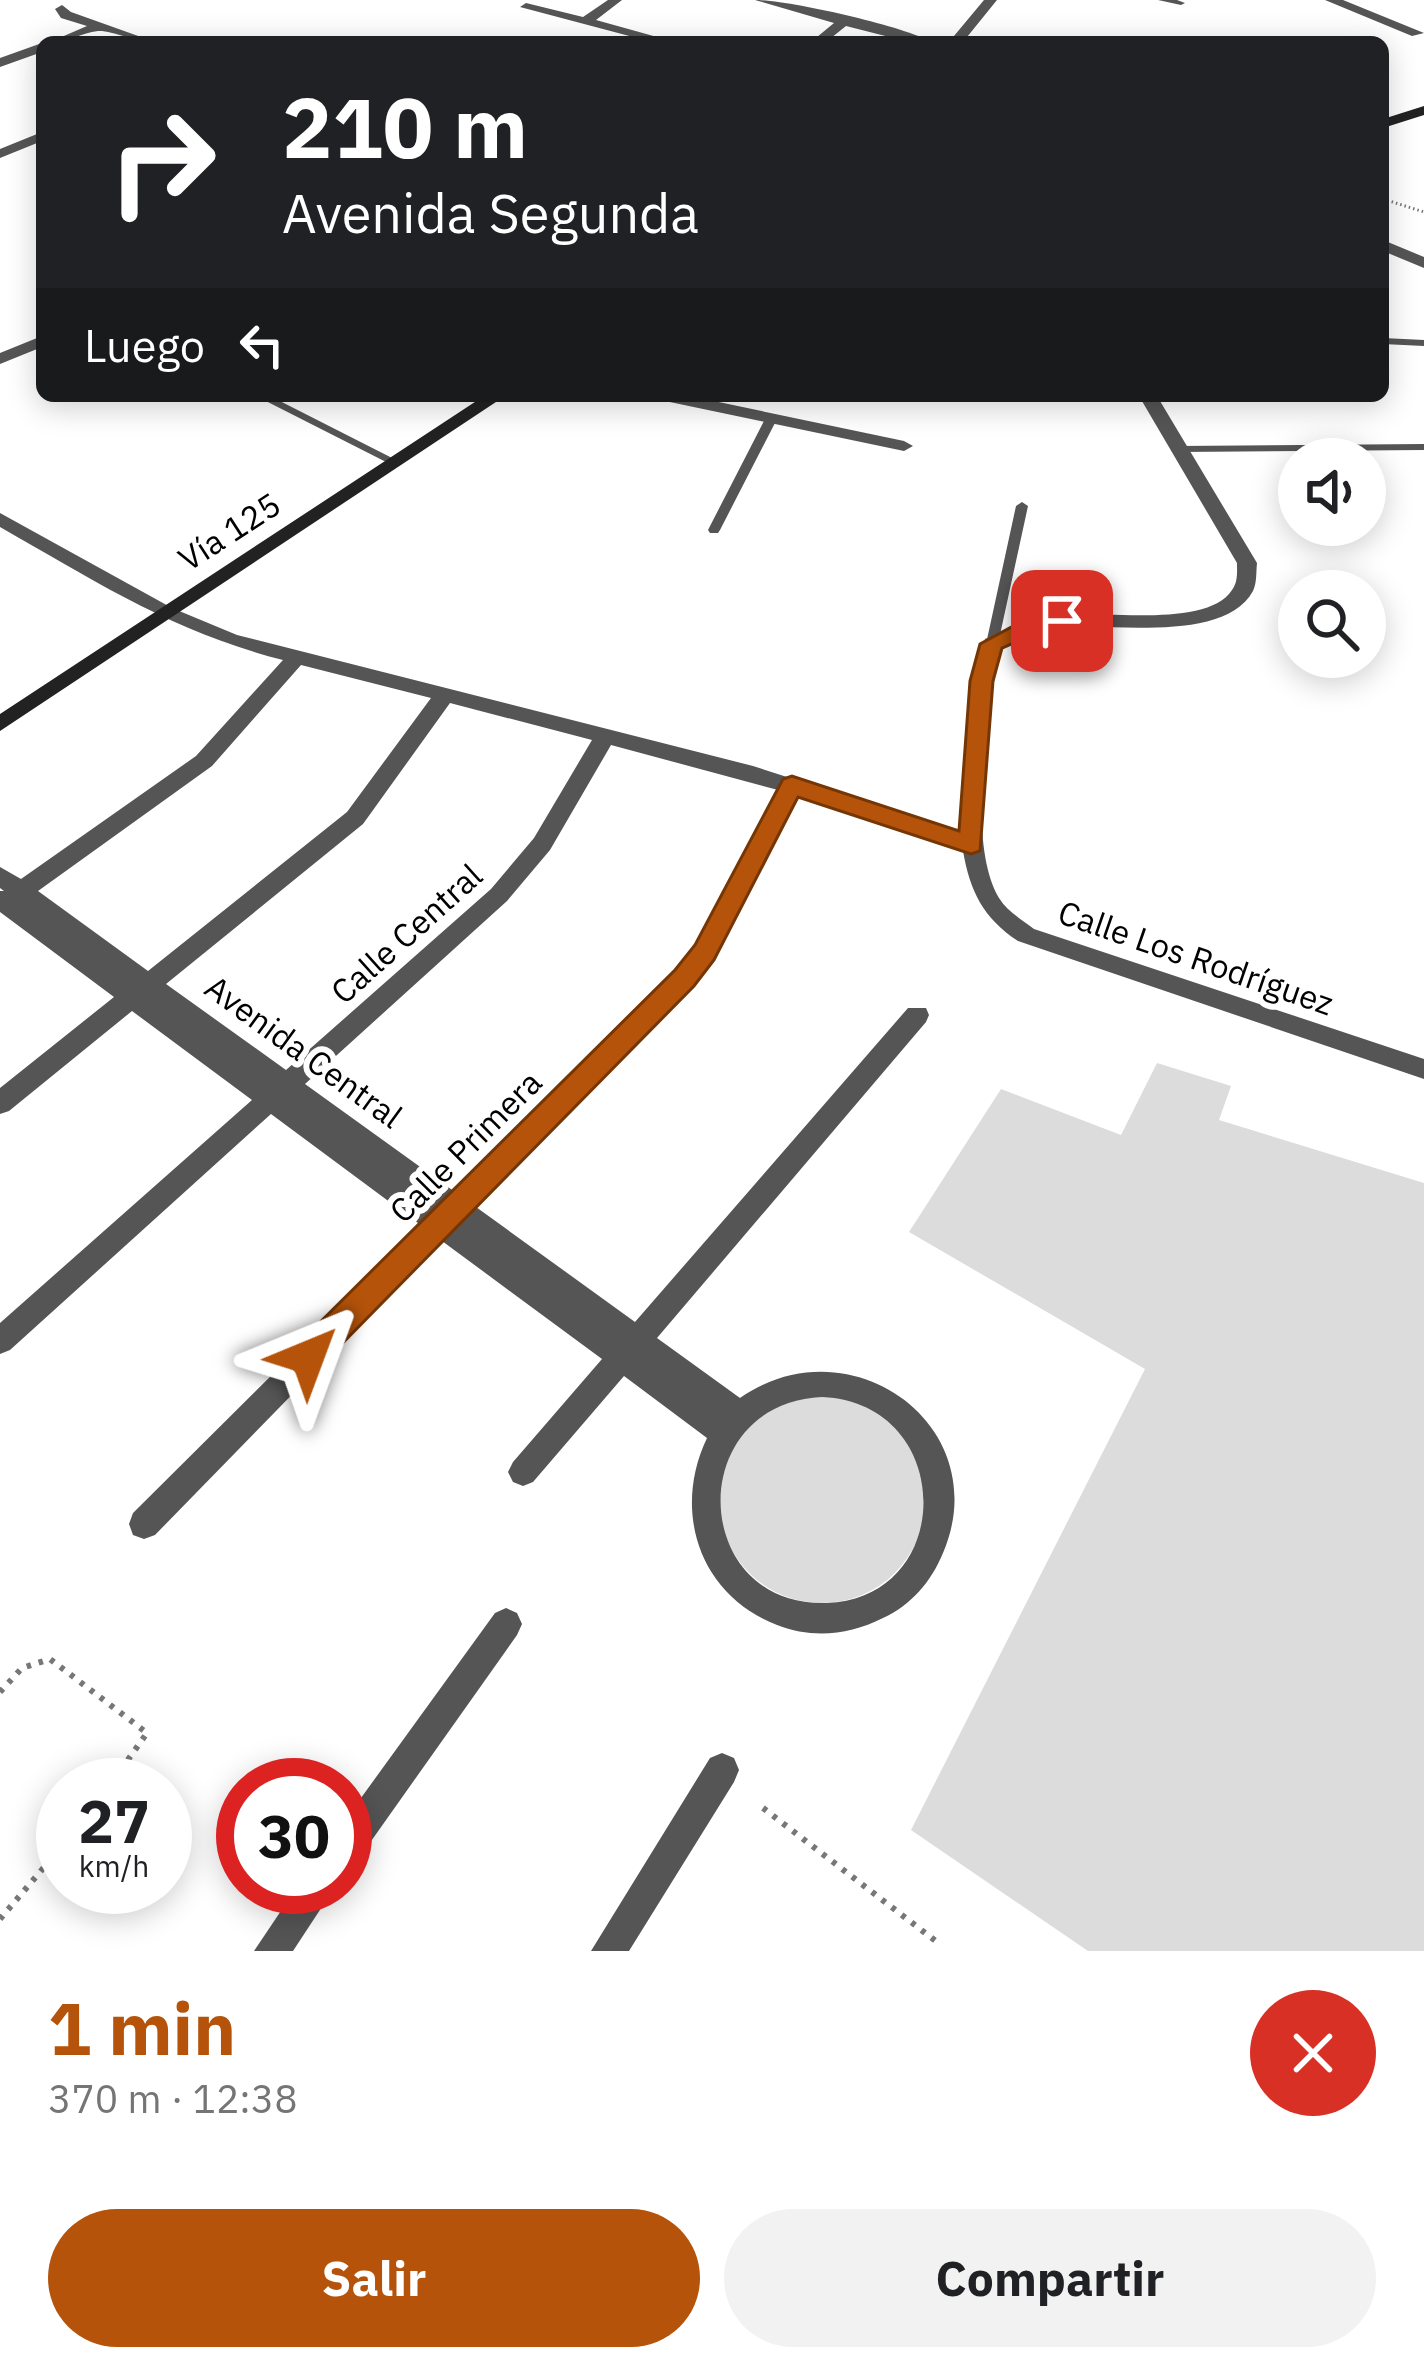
<!DOCTYPE html>
<html lang="es">
<head>
<meta charset="utf-8">
<style>
	:root { --surface:#fff; --page:#f2f2f2; --text:#202124; --muted:#757577; --accent:#b45309 }
	body { margin:0; font-family:"IBM Plex Sans",sans-serif; background:var(--page); color:var(--text); height:100vh; display:flex; flex-direction:column; font-size:45px; white-space:nowrap }
	* { box-sizing:border-box; margin:0 }
	p { font-size:39px; color:var(--muted) }
	.icon { flex:none; width:66px; height:66px; fill:none; stroke:currentColor; stroke-width:2; stroke-linecap:round; stroke-linejoin:round }
	.map { position:relative; height:1951px; overflow:hidden }
	.side { display:flex; flex-direction:column; background:var(--surface); flex:1 }
	.side>* { flex:none }
	.guide { position:absolute; left:36px; top:36px; width:1353px; height:366px; border-radius:18px; box-shadow:0 6px 30px #0003; background:#202124; color:#fff; overflow:hidden }
	.buttons { position:absolute; left:1278px; top:438px; display:grid; gap:24px }
	.buttons a { display:grid; place-items:center; width:108px; height:108px; border-radius:50%; background:var(--surface); box-shadow:0 6px 30px #0003; font-size:60px }
	.speed { position:absolute; left:36px; top:1758px; display:flex; gap:24px; font-size:60px; font-weight:700; text-align:center }
	.speed>* { display:grid; place-content:center; width:156px; height:156px; border-radius:50%; background:var(--surface); box-shadow:0 6px 30px #0003; line-height:1 }
	.speed small { font-size:30px; font-weight:400 }
	.speed .limit { border:18px solid #d22; background:#fff; color:#111 }
	.pin { position:absolute; display:grid; place-items:center; width:102px; height:102px; color:#fff; margin:-51px; border-radius:24px; box-shadow:0 6px 18px #0006 }
	.me { position:absolute; width:132px; margin:-66px; rotate:44deg; stroke-linejoin:round; filter:drop-shadow(0 0 9px #0008) }
	.turn { display:flex; align-items:center; gap:42px; height:252px; padding:0 48px; font-size:54px }
	.turn .icon { width:156px; height:156px; stroke-width:2.5 }
	.turn b { display:block; font-size:84px; line-height:102px }
	.then { display:flex; align-items:center; height:114px; padding:0 48px; background:#0003; gap:24px; font-size:45px }
	.round { display:grid; place-items:center; flex:none; width:126px; height:126px; border-radius:63px; background:var(--page) }
	.head { display:flex; align-items:center; justify-content:space-between; height:204px; padding:0 48px }
	h1 { font-size:72px; font-weight:700; line-height:90px; color:var(--accent) }
	.button { display:flex; gap:24px; margin-top:auto; padding:24px 48px }
	.button a { flex:1; height:138px; border-radius:72px; background:var(--accent); color:#fff; font-size:48px; font-weight:700; line-height:138px; text-align:center }
	.button a+a { background:var(--page); color:var(--text) }
	.map>svg:first-child { display:block }
	.green { fill:#dcdcdc }
	.lines { fill:none; stroke-linecap:round; stroke-linejoin:round }
	.path-far1 { stroke:#777; stroke-width:3; stroke-dasharray:1.5 3; stroke-linecap:butt }
	.path { stroke:#777; stroke-width:6; stroke-dasharray:4.5 8; stroke-linecap:butt }
	.service { fill:#555; fill-rule:evenodd }
	.minor { fill:#555; fill-rule:evenodd }
	.secondary { fill:#222; fill-rule:evenodd }
	.route { fill:#b45309; stroke:#753606; stroke-width:3 }
	.labels { text-anchor:middle; dominant-baseline:central; stroke-width:12; stroke-linejoin:round; paint-order:stroke }
	.street-label { font-size:33px; fill:#000; stroke:#fff }
</style>
</head>
<body>
<div class="map">
<svg width="1424" height="1951" viewBox="0 0 1424 1951">
	<rect width="100%" height="100%" fill="#fff"/>
	<!-- green -->
	<path class="green" d="M1157,1063l74,23 -12,34 205,63v768h-336l-177,-121 234,-461 -236,-137 92,-143 120,46z
		M719 1500a103 103 0 1 1 206 0a103 103 0 1 1-206 0Z"/>
	<g class="lines">
		<!-- path-far1 -->
		<path class="path-far1" d="M1383,199l41,13"/>
		<!-- path -->
		<path class="path" d="M0,1692l22,-24 28,-9 97,74 -37,52
			M763,1808l174,134
			M0,1919l63,-74"/>
		<!-- service -->
		<path class="service" d="M1158,0h19l8,3 -4,2z
			M1383,338l41,2v6l-41,-2z
			M256,396h14l130,66 -6,3 -4,-1z
			M771,416l6,3 -57,111 -2,3h-8l-2,-3 57,-111z
			M1424,444v6l-245,2 -6,-3 6,-3z
			M1022,502l6,4 -30,138 -6,4 -6,-4 30,-138z"/>
		<!-- minor -->
		<path class="minor" d="M608,0h14l-26,20 79,22h-23l-132,-35 6,-4 57,14z
			M755,0c34,0 148,26 177,42h-23l-63,-16 -20,16h-15l23,-19z
			M984,0h13l-34,42h-14z
			M1325,0h18l81,33 -12,3z
			M62,5l9,7 84,30c-20,0 -44,-12 -57,-11 -17,2 -28,11 -48,11l37,-16 -26,-8 -6,-9z
			M42,43v9l-42,15v-9z
			M42,132v9l-42,17v-9z
			M1383,240l41,17v11l-41,-17z
			M42,336v11l-42,17v-11z
			M656,396h34l214,45 9,5 -9,5 -239,-50z
			M1139,396h18l100,167c-1,9 0,20 -4,28 -28,52 -140,32 -189,37 -22,2 -43,11 -63,20 -14,61 -35,194 -2,250 8,13 23,22 35,31l390,130v20l-406,-138c-35,-23 -48,-50 -55,-90l-166,-55 -84,164 -20,25 -217,222 159,115 273,-314h18l3,7 -3,7 -269,316 83,60c110,-77 257,28 203,155 -12,29 -32,52 -60,65 -34,17 -70,21 -106,7 -78,-30 -105,-114 -70,-187l-83,-62 -91,106 -10,4 -10,-4 -5,-10 5,-10 89,-103 -160,-118 -287,294 -11,4 -11,-4 -4,-11 4,-11 289,-287 -151,-112 -261,236 -10,4v-31l252,-223 -120,-89 -123,100 -9,3v-26l114,-91 -114,-85v-21h4l-4,-3v-21l21,12 175,-123 87,-96c-110,-28 -186,-78 -283,-133v-14l172,95 65,27 516,131 209,67 3,-95 20,-99c26,-11 53,-23 82,-25 39,-2 142,13 165,-24 6,-8 5,-17 5,-27zM301,665l130,33 -84,114 -199,159 -110,-80 174,-125zM450,703l142,37 -58,98 -43,51 -205,181 -120,-86 197,-160zM611,745l167,45 -82,157 -19,24 -222,221 -150,-108 202,-183 43,-51zM822,1397c134,6 135,201 5,206 -137,5 -145,-199 -5,-206z
			M506,1608l11,5 5,11 -5,11 -160,226 -12,5v-46l150,-207z
			M722,1753l12,5 5,12 -5,12 -105,169h-38l119,-193z
			M297,1887h38l-42,64h-39z"/>
		<!-- secondary -->
		<path class="secondary" d="M1424,106v9l-41,13v-9z
			M484,396h21l-505,335v-17z"/>
	</g>
	<!-- route -->
	<path class="route" d="M1062,614l11,7 -3,6 -38,8 -30,13 -9,33 -13,170 -9,3 -173,-57 -84,163 -20,26 -375,381 -11,5 -12,-5 -4,-10 4,-11 379,-376 20,-25 88,-166 9,-3 167,55 11,-150 10,-37 39,-21z"/>
	<g class="labels">
		<!-- street labels -->
		<g class="street-label">
			<text transform="translate(229 531) rotate(-33)">Vía 125</text>
			<text transform="translate(406 933) rotate(-42)">Calle Central</text>
			<text transform="translate(1196 957) rotate(19)">Calle Los Rodríguez</text>
			<text transform="translate(304 1051) rotate(36)">Avenida Central</text>
			<text transform="translate(465 1146) rotate(-45)">Calle Primera</text>
		</g>
	</g>
</svg>
<div class="buttons">
<a><svg class="icon" aria-label="sound" viewBox="0 0 24 24"><path d="M4 9h4l5-4v14l-5-4H4zM17 9q2 3 0 6"/></svg></a>
<a><svg class="icon" aria-label="search" viewBox="0 0 24 24"><circle cx="10" cy="10" r="6"/><path d="M15 15l6 6"/></svg></a>
</div>
<div class="speed"><div>27<small>km/h</small></div><div class="limit">30</div></div>
<div class="pin" style="left:1062px;top:621px;background:#d93025"><svg class="icon" aria-label="arrive" viewBox="0 0 24 24"><path d="M6 21V4h12l-3 4 3 4H6"/></svg></div>
<svg class="me" style="left:308px;top:1357px" viewBox="-20 -20 40 40"><path d="M0-17L14 15 0 8-14 15z" fill="#b45309" stroke="#fff" stroke-width="4"/></svg>
<div class="guide">
<div class="turn"><svg class="icon" aria-label="right" viewBox="0 0 24 24"><path d="M7 20v-9h11M14 6l5 5-5 5"/></svg><div><b>210 m</b>Avenida Segunda</div></div>
<div class="then">Luego<svg class="icon" aria-label="left" viewBox="0 0 24 24"><path d="M17 20v-9H6M10 6l-5 5 5 5"/></svg></div>
</div>
</div>
<section class="side">
<div class="head"><div><h1>1 min</h1><p>370 m · 12:38</p></div><a class="round" style="background:#d93025;color:#fff"><svg class="icon" aria-label="close" viewBox="0 0 24 24"><path d="M6 6l12 12M18 6L6 18"/></svg></a></div>
<div class="button"><a>Salir</a><a>Compartir</a></div>
</section>
</body>
</html>
